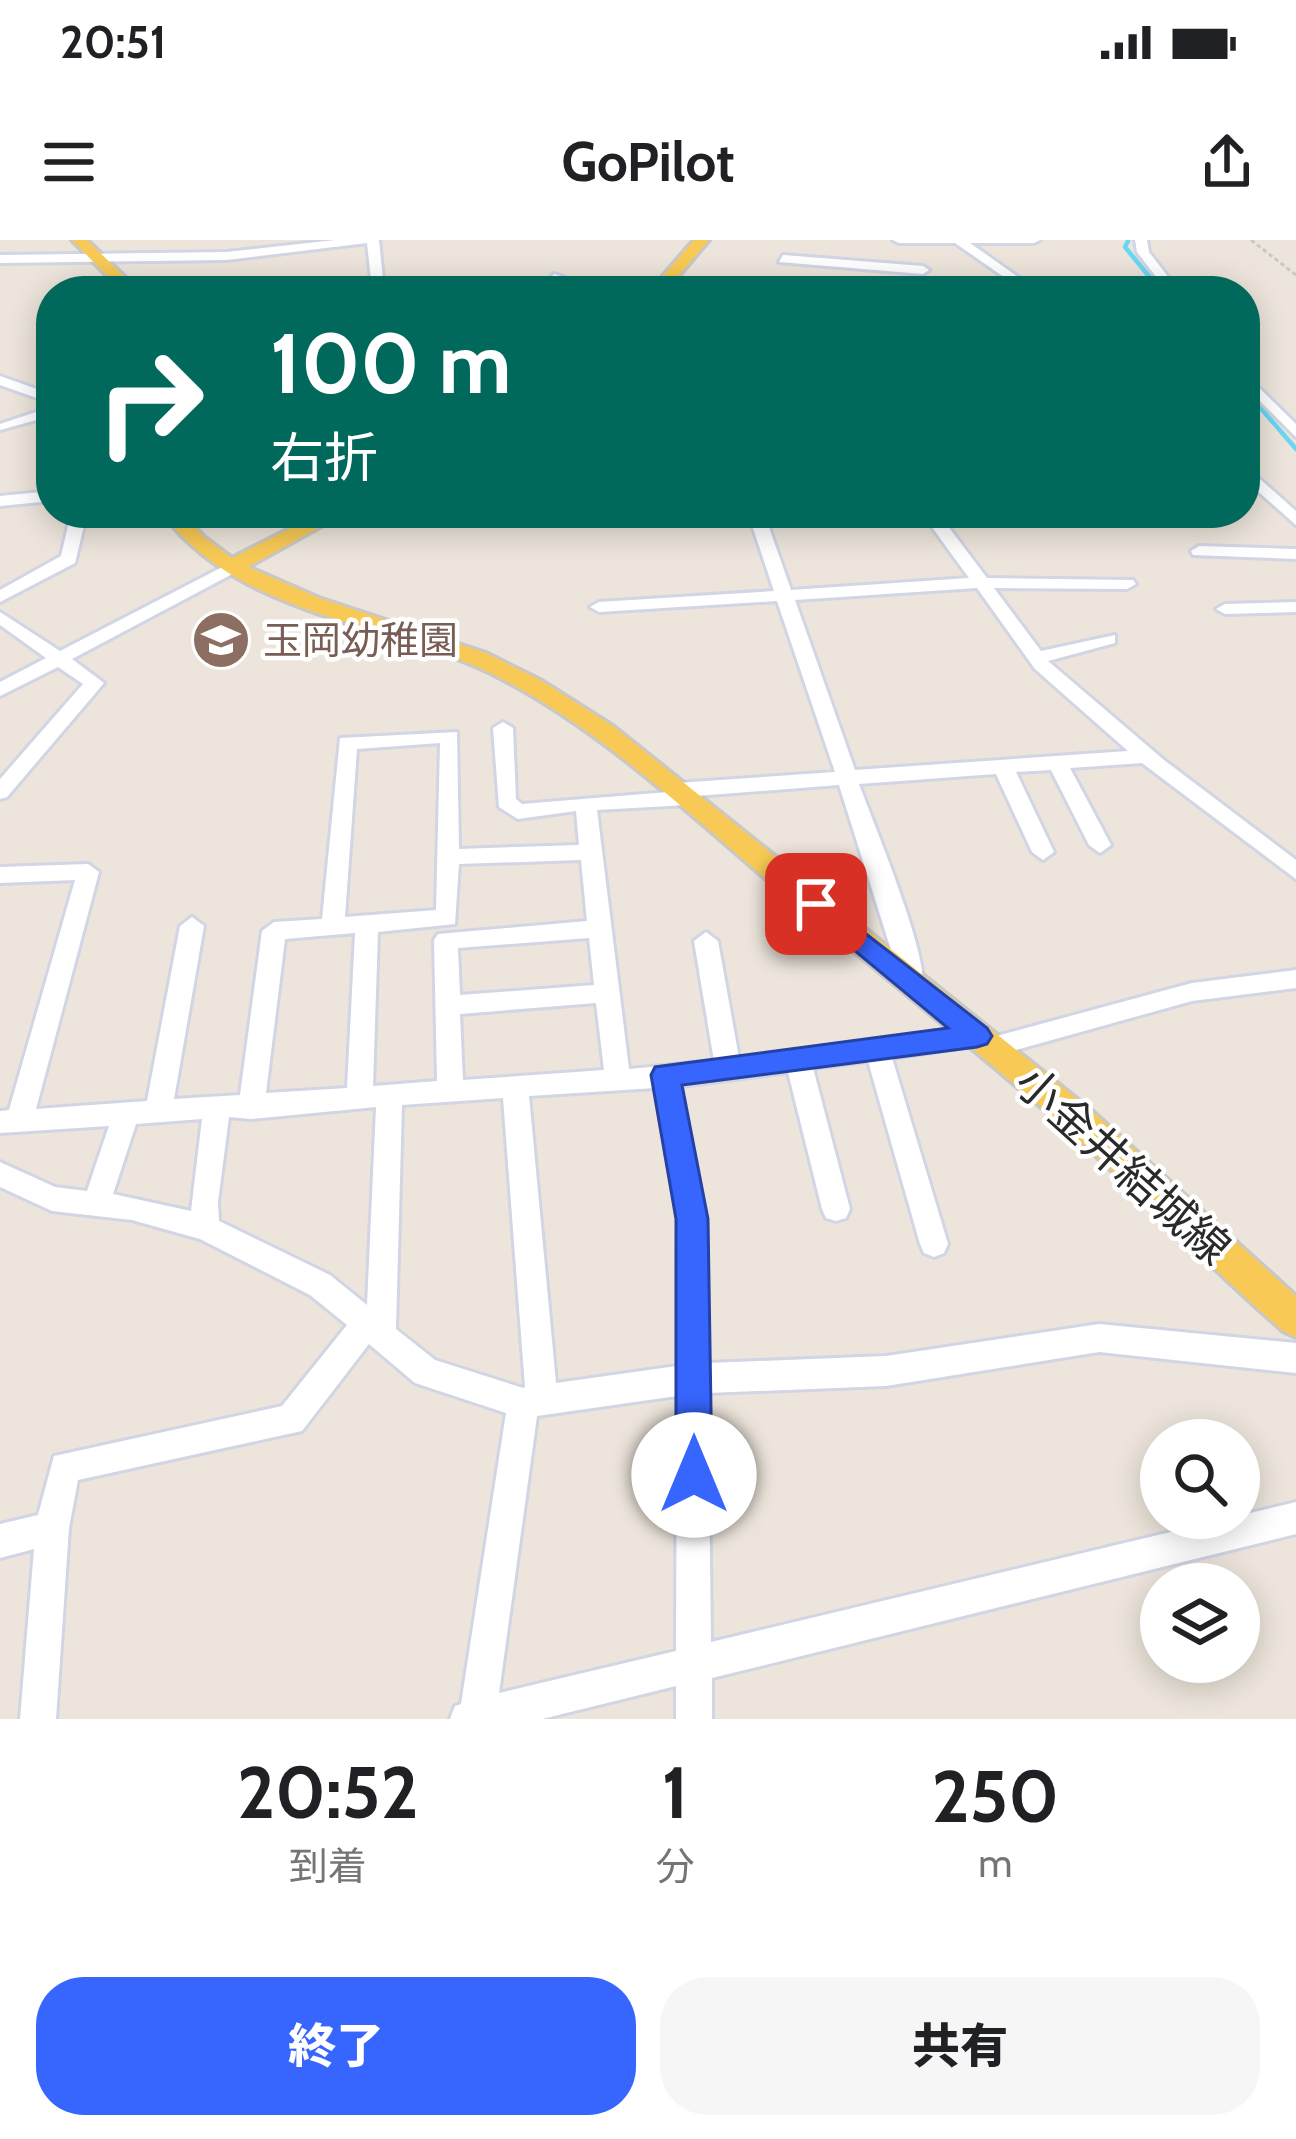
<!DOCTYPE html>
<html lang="ja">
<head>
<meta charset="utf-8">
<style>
	:root { --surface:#fff; --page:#f6f6f6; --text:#202124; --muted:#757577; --accent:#3766ff }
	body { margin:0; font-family:Cabin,"Noto Sans JP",sans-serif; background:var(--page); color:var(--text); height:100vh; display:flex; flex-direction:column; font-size:45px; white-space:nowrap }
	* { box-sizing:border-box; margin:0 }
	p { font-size:39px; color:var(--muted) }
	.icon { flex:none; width:66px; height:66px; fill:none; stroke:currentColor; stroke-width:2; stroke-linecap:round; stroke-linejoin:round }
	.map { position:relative; height:1479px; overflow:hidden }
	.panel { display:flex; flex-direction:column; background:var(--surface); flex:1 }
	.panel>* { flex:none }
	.top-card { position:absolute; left:36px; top:36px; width:1224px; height:252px; border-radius:48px; box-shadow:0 6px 30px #0003; background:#00695c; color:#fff; overflow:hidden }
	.tools { position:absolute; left:1140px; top:1179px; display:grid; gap:24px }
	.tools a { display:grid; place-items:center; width:120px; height:120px; border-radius:50%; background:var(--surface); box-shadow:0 6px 30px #0003; font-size:60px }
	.pin { position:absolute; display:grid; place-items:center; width:102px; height:102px; color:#fff; margin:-51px; border-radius:24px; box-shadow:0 6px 18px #0006 }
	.me { position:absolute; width:132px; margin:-66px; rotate:0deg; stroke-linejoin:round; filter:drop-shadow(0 0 9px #0008) }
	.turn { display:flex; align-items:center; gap:42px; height:252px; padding:0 36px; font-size:54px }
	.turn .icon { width:156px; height:156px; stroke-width:2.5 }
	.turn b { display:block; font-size:84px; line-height:102px }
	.eta { display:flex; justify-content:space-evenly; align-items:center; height:204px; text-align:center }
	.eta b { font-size:72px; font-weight:800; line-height:84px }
	.button { display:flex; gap:24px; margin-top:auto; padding:24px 36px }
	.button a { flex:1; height:138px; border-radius:48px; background:var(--accent); color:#fff; font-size:48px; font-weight:800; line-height:138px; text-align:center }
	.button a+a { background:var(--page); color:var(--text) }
	.status { display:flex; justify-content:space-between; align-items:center; height:84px; padding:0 60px; background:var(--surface); direction:ltr }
	.status svg { height:33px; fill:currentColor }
	header { display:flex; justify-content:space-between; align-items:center; height:156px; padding:0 36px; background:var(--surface); font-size:54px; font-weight:800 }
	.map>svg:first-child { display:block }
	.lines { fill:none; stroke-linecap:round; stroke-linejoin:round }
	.stream { stroke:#68d7f5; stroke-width:4.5 }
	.minor-casing { stroke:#d1d5e4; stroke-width:6 }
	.major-casing { stroke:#c8c8c8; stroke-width:6 }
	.path { stroke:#c8c8c8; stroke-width:3; stroke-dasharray:4.5 3; stroke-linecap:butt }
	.minor { fill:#fff; fill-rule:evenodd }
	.major { fill:#f8ca55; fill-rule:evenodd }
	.route { fill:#3766ff; stroke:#2442a6; stroke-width:3 }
	.labels { text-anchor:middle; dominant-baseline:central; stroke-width:9; stroke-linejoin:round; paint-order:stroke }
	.far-education-label { font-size:39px; fill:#785e54; stroke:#fff; text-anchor:start }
	.street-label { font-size:45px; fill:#2a2a2a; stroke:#fff }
</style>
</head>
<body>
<div class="status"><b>20:51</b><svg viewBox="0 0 49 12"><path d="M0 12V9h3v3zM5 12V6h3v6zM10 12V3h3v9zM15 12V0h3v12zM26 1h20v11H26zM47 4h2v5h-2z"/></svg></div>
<header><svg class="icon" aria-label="menu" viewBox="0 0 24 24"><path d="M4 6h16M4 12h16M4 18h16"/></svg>GoPilot<svg class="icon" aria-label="share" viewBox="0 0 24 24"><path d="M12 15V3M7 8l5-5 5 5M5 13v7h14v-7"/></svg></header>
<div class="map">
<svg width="1296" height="1479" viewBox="0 0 1296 1479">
	<rect width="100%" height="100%" fill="#ede5db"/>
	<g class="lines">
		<!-- stream -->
		<path class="stream" d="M1128,1l-3,6 36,44
			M1245,150l51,59"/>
		<!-- minor casing -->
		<g class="minor-casing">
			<path id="minor" d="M335,0h44l4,39 8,12h-12l-8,-12 -4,-36 -140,17 -227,3v-8l227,-3z
				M893,0h147l-6,3h-64l68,48h-14l-69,-48h-56z
				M1135,0h12l2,12 30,39h-12l-30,-39z
				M783,15l140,11 6,4 -6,4 -144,-12z
				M554,34l10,3 -11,14h-13z
				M748,46l13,2 2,3h-21z
				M1245,134l51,50v13l-51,-51z
				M0,136l51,18v9l-51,-18z
				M51,167v9l-51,14v-6z
				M1245,226l51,45v14l-51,-45z
				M51,251v10l-51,5v-10z
				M71,273h16l-12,50 -75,39v-12l61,-34z
				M748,273h16l27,77 178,-12 -43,-59 -75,2 -6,-2v-6h93l49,65 146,2 3,4 -9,5 -133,-1 47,63 74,-16v8l-67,18 116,99 132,100v19l-154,-116 -72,5 41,77 -11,8 -11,-8 -38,-75 -35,2 38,80 -11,8 -11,-8 -36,-78 -137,10c13,36 73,178 63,207h-18l-65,-206 -143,11 -2,7 -7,2 -90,5 32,259 85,-8 -20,-120 12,-9 12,9 21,117 238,-32 9,3 3,9 203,-55 104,-13v18l-104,13 -201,56 -9,-3 -3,-9 -87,13 56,186 -4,9 -10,4 -10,-4 -4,-9 -52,-183 -55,7 37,141 -4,9 -10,3 -10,-3 -4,-9 -34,-137 -107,14 25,133 2,144 178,-7 213,-32 197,19v30l-197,-21 -213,34 -178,7 3,249 585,-140v32l-584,144v41h-36v-33l-134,33h-92l5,-13 6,-2 45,-291 -91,-30 -46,-39 -67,87 -224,49 -9,48 -13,191h-36l14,-170 -34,9v-34l38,-9 16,-59 228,-50 65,-81 -37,-30 -110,-56 -68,-19 -80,-9 -52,-24v-25l55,25 32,4 22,-65 -109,7v-22l9,-1 66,-230 -75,3v-16l88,-3 11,8 -63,237 111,-8 33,-175 12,-9 12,9 -30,173 66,-4 22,-164 12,-9 48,-3 18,-181 117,-6 2,117 120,-4 -3,-34 -58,8 -19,-12 -6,-79 10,-6 10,6 3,71 6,5 146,-12 2,-7 7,-2 158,-11 -58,-171 -178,11 -9,-5 9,-5 175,-11zM977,348l58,81 93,82 -273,19 -60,-170zM440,503l-4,167 -91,7 12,-168zM581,620l6,61 -149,13 -4,6 3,141 -64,5 5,-154 77,-8 4,-60zM355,693l-8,155 -81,5 19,-154zM589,698l5,47 -134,10 -2,-47zM596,763l8,67 -141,10 -3,-66zM655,848l23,131 -1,147 -121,17 -27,-287zM503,858l22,289 -2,1 -88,-28 -39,-31 6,-224zM376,867l-9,198 -37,-30 -111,-54 -1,-19 11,-85 22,2zM202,879l-11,92 -78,-17 23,-70zM677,1156l-1,255 -177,42 38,-277z
				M1199,306l97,3v10l-103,-4 -2,-4z
				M232,322l6,1v8l-166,88 32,24 -97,114 -7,2v-20l83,-95 -25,-17 -58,29v-14l46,-24 -46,-33v-13l60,39z
				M1296,362v10l-71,2 -9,-5 9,-5z"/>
		</g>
		<!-- major casing -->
		<g class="major-casing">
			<path id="major" d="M72,0h15l52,51h-17z
				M694,0h15l-43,51h-16z
				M162,273h21l21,24 28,21 88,-45h25l-97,54 71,31 167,55 56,28 71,45 478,384 205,186v41l-13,-6c-75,-65 -144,-138 -219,-204 -95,-83 -194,-162 -292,-243 -85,-72 -167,-150 -266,-203 -111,-60 -263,-60 -344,-168z"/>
		</g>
		<!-- path -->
		<path class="path" d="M1251,0l45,35"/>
		<!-- minor -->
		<use href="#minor" class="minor"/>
		<!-- major -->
		<use href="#major" class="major"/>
	</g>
	<!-- route -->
	<path class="route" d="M816,655l171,133 5,8 -5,8 -10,3 -295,38 26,134 4,256 -5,13 -13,5 -13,-5 -5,-13v-256l-25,-144 4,-8 293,-39 -141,-117 -4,-7z"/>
	<!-- icons -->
	<defs>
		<g id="school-disc" transform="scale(3)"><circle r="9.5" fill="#8d6e63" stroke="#fff"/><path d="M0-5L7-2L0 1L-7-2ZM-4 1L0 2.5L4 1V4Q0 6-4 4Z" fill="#fff"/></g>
	</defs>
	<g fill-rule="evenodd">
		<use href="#school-disc" x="221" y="400"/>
	</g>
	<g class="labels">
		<!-- far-education labels -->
		<g class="far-education-label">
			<text x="263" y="400">玉岡幼稚園</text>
		</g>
		<!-- street labels -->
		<g class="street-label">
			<text transform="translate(1123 925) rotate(42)">小金井結城線</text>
		</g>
	</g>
</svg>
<div class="tools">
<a><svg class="icon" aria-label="search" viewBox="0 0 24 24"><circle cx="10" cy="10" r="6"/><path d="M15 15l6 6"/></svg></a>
<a><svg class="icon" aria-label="layers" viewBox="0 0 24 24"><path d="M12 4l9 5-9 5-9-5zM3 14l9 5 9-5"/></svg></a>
</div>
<div class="pin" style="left:816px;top:664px;background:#d93025"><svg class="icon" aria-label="arrive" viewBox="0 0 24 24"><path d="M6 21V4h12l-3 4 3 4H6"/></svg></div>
<svg class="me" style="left:694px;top:1235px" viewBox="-20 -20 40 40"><circle r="19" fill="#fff"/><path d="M0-13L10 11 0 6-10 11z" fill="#3766ff"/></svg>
<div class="top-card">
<div class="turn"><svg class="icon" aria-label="right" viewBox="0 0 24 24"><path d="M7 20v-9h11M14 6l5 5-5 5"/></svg><div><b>100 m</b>右折</div></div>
</div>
</div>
<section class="panel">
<div class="eta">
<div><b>20:52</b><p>到着</p></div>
<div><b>1</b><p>分</p></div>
<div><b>250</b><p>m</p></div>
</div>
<div class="button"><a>終了</a><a>共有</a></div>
</section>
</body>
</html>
